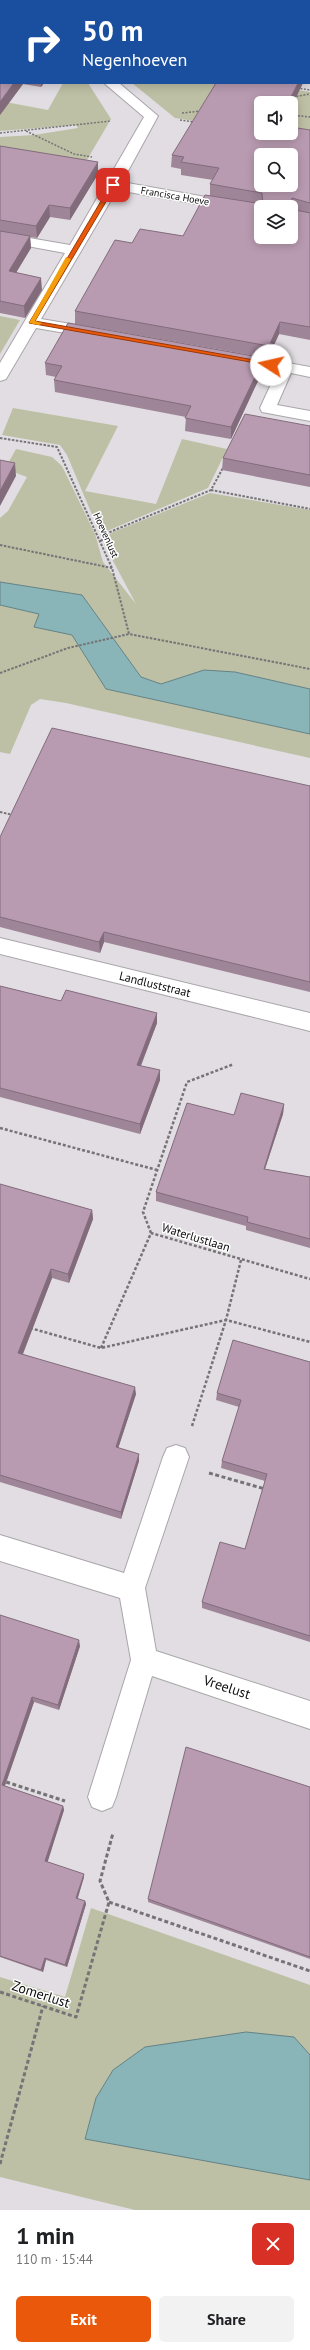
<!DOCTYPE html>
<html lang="en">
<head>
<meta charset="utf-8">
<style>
	:root { --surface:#fff; --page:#f2f2f2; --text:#202124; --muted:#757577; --accent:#ea580c }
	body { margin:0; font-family:"PT Sans",sans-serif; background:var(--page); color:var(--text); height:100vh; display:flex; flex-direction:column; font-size:15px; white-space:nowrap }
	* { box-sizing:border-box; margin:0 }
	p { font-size:13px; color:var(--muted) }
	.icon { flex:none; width:22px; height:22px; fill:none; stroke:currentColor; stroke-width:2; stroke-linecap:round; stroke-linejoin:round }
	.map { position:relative; height:2210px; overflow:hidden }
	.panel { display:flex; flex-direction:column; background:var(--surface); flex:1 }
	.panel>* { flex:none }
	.banner { position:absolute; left:0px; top:0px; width:310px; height:84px; box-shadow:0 2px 10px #0003; background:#1a4fa0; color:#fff; overflow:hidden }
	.buttons { position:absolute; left:254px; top:96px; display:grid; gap:8px }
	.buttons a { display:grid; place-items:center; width:44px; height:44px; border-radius:6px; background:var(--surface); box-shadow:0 2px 10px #0003; font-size:20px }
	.pin { position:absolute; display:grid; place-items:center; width:34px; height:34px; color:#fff; margin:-17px; border-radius:8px; box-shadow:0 2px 6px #0006 }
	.me { position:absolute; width:44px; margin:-22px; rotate:280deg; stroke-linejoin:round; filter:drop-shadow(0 0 3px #0008) }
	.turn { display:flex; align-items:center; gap:14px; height:84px; padding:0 16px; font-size:18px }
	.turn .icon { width:52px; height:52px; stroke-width:2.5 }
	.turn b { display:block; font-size:28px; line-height:34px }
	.round { display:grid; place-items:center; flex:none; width:42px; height:42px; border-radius:6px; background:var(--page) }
	.head { display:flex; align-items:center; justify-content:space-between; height:68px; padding:0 16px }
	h1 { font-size:24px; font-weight:800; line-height:30px }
	.cta { display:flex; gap:8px; margin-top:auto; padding:8px 16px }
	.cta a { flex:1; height:46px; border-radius:6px; background:var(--accent); color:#fff; font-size:16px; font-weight:800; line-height:46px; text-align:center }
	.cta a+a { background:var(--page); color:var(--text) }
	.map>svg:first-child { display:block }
	.green { fill:#bdc0a4 }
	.water { fill:#89b5b8; stroke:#648285 }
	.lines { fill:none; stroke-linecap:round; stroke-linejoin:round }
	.street-casing { stroke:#a9a6aa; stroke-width:2 }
	.path-far3 { stroke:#757376; stroke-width:1.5; stroke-dasharray:2 1.5; stroke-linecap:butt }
	.path-far2 { stroke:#757376; stroke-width:2; stroke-dasharray:2.5 1.5; stroke-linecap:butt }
	.path-far1 { stroke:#757376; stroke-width:2.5; stroke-dasharray:3 2; stroke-linecap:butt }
	.path { stroke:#757376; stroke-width:3; stroke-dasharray:4 2.5; stroke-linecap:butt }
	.street { fill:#fff; fill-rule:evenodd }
	.wall { fill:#9f8598 }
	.shaded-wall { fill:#826c7c }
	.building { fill:#b99bb1; stroke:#826c7c; fill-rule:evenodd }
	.route { fill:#ea580c; stroke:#983908 }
	.slow { fill:#f59e0b }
	.labels { text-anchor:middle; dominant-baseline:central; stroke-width:3; stroke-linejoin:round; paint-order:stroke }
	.far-street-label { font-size:10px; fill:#0d0c0d; stroke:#fff }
	.street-label { font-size:12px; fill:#0d0c0d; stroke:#fff }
	.near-street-label { font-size:14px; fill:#0d0c0d; stroke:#fff }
</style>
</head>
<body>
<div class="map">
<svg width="310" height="2210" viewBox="0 0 310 2210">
	<rect width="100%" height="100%" fill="#e1dde2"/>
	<!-- green -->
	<path class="green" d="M63,83h25l23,36 -30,51 -81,-14v-19l34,-2 44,-7 -2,-3 -76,6v-30l48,9z
		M132,83h121l57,9v47l-19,-6v-30h-30v28l-86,-13z
		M0,316l20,4 -20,34z
		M13,408l105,18 -33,65 71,13 26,-65 45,10 -19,39 -101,43 -6,5 -34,-81 -7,-10 -58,-10z
		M16,449l36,8 10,9 33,68 8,28 33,42 -32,-60 7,-11 99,-40 100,17v179l-75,-17 -31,-2 -43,14 -20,-7 -59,-82 -82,-13v-64l8,-7 19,-34 -22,-8z
		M0,605l40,9 -5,13 37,8 34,54 204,45v24l-244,-55 -26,-4 -9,6 -21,49 -10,-2z
		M91,1908l219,77v70l-16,-18 -149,10 -32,23 -17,28 -11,40 225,42v30h-175l-135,-33v-200l65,20z"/>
	<!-- water -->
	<path class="water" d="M0,582l82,13 59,82 20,7 43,-14 31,2 75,17v45l-204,-45 -34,-54 -38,-8 5,-13 -39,-9z
		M246,2032l48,5 16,18v125l-225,-41 11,-41 17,-28 32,-23z"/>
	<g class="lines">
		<!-- street casing -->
		<g class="street-casing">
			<path id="street" d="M104,83h15l39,33 -36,66 139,25v8l-144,-25 -76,129 54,9 8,5 -8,5 -59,-10 -30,51 -6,2v-18l65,-110 -65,-12v-8l70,12 74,-128z
				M233,353l77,14v10l-19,-4 -14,32 33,6v10l-48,-9 -2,-4 17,-37 -50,-10 -2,-3 2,-3z
				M0,938l310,75v18l-310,-77z
				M176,1445l9,3 4,9 -44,131 11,63 154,50v28l-158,-53 -36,121 -4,10 -10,4 -10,-4 -4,-10 43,-137 -11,-62 -120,-37v-26l124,38 39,-116 4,-9z"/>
		</g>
		<!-- path-far3 -->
		<path class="path-far3" d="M297,88l13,2
			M293,97l17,-3
			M182,113l19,-2
			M291,115l19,2
			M180,120l14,2
			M26,131l48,23 18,3
			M0,133l111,-12"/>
		<!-- path-far2 -->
		<path class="path-far2" d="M0,438l57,9 55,121 17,66 181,35
			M211,490l99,19
			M101,541l9,-9 101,-42 13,-24
			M0,545l112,23
			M0,673l68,-25 61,-14
			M0,812l13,3"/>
		<!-- path-far1 -->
		<path class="path-far1" d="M0,1128l157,42
			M151,1233l-8,-21 44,-130 47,-18
			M30,1328l71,20 125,-28 84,22
			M101,1348l50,-115 159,46
			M192,1426l34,-106 15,-60"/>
		<!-- path -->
		<path class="path" d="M209,1473l56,16
			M0,1780l65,21
			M109,1902l201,69
			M0,1992l76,25 33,-115 -9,-21 13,-48
			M0,2164l43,-158"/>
		<!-- street -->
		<use href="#street" class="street"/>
	</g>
	<!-- wall -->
	<path class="wall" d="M0,0h310v73h-1v-72h-308v82h43l-3,4 -18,-3 -23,31z
		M310,130v210l-31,-6 -11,24 -193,-34v-13l57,-68 51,-7 27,-41v-11l3,-4 -32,-5v-6l-10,-2 1,-12 89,-22z
		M0,146l98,28 -28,46 -20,-3 -13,21 -7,-1 1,11 -15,24 26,18 -17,28 -25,-5z
		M45,363l218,7 -32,69 -46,-8 1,-14 -131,-25 -1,-12 2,-3 -10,-2z
		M310,426v61l-88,-17 1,-12z
		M310,786v206l-206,-50 -4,11 -100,-26v-90z
		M0,986l61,15 96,22 -16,43 19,14 -20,54 -140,-37z
		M284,1104l-1,10 -18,55 45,8v71l-64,-18v-4l-90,-25v-9l78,-77z
		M0,1184l92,26 1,9 -24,64 -17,-5 -29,76 113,40 -18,54 21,13 -18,58 -121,-37z
		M310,1362v280l-108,-34v-6l43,-53 20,-68 -44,-13 1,-7 17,-54 -23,-7 1,-7z
		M0,1615l80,31 -21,64 -25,-8 -29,84 58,20 1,4 -17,52 37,15 -7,22 8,2 1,3 -19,63 -21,-7 -3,12 -43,-15z
		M310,1787v172l-162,-57v-3z"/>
	<!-- shaded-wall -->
	<path class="shaded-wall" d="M310,10v12h-1v-11z
		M14,83h9v1l-23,31v-13z
		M41,83h3l-3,4z
		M298,83h5l-12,25v-5h-3z
		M98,162v12l-28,46v-12z
		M49,205l1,12 -13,21 -1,-12z
		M30,236l1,12 -21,35 -1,-12z
		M41,278l1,12 -17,28 -1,-12z
		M280,322l-1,12 -11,24 1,-12z
		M264,358l-1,12 -32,69v-12z
		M15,463l1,13 -16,30v-15z
		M104,932v10l-4,11 -1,-11z
		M157,1013v10l-20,52v-10z
		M160,1070v10l-20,54v-10z
		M284,1104l-1,10 -21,64 2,-9z
		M92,1210l1,9 -24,64 -1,-9z
		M51,1269l1,9 -32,83 -2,-8z
		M135,1387l1,7 -20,61v-8z
		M139,1454v7l-18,58v-7z
		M79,1640l1,6 -21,64 -1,-5z
		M32,1697l2,5 -30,86 -2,-3z
		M63,1806l1,4 -17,54 -2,-3z
		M84,1874v3l-7,24 -1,-3z
		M85,1901l1,3 -19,63 -2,-2z
		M45,1958l1,2 -3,12 -2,-2z"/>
	<!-- building -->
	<path class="building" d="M0,0h310v10l-1,1v-10h-308v22l-1,-5z
		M309,20h1v41h-1z
		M1,27v56h13l-14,19v-74z
		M216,83h82l-10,20h-27v30h30v-6l19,3v73l-18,-5 -1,9h-30v30h30v-28l19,4v114l-30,-5 -11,24 -194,-35 40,-71 17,3 8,-14 43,7 22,-41 58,9 -1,-11 -52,-9 9,-16 -38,-6 3,-5 -12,-2zM261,155h30v30h-30z
		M0,146l98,16 -28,46 -21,-3 -13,21 -36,-6z
		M0,231l30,5 -21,35 32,7 -17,28 -24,-5z
		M68,323l196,35 -33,69 -46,-9 6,-12 -137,-26 8,-14 -17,-3z
		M245,414l65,12v49l-87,-17z
		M0,460l15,3 -15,28z
		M52,728l258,58v196l-206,-50 -5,10 -99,-25v-80z
		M0,986l61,15 5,-11 91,23 -20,52 23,5 -20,54 -140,-36z
		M241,1093l43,11 -20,65 46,8v62l-63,-17 1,-5 -92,-25 31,-89 47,12z
		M0,1184l92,26 -24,64 -17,-5 -33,84 117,34 -19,60 23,7 -18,58 -121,-37z
		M233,1340l77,22v274l-108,-34 18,-60 25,7 22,-75 -45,-13 19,-61 -24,-7z
		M0,1615l79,25 -21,65 -26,-8 -30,88 61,21 -18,55 39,13 -8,24 9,3 -20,64 -20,-7 -4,12 -41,-14z
		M186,1747l124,40v170l-162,-58z"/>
	<!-- route -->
	<path class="route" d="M111,184l5,1 -81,136 236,42 2,3 -244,-43z"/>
	<!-- slow -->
	<path class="slow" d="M66,257l5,2 -36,62 7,2 -3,2 -10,-2z"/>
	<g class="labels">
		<!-- far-street labels -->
		<g class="far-street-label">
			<text transform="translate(175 196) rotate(10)">Francisca Hoeve</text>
			<text transform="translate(106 535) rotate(66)">Hoevenlust</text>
		</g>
		<!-- street labels -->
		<g class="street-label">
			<text transform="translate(155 984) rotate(14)">Landluststraat</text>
			<text transform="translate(196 1237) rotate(17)">Waterlustlaan</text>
		</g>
		<!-- near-street labels -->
		<g class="near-street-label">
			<text transform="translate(227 1687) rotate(18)">Vreelust</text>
			<text transform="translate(41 1994) rotate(18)">Zomerlust</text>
		</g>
	</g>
</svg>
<div class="buttons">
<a><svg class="icon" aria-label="sound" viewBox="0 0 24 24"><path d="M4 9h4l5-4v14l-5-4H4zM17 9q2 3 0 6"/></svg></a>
<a><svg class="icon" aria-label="search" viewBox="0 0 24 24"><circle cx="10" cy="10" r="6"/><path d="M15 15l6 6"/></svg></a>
<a><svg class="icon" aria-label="layers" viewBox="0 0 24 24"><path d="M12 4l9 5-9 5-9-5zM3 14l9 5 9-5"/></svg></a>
</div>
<div class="pin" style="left:113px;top:185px;background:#d93025"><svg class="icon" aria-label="arrive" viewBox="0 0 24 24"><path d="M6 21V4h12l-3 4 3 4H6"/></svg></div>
<svg class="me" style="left:271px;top:365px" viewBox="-20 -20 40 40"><circle r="19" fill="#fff"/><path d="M0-13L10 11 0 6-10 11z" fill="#ea580c"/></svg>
<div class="banner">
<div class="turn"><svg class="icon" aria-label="right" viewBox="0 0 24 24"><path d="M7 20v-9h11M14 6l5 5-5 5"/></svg><div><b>50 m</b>Negenhoeven</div></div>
</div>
</div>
<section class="panel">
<div class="head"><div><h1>1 min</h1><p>110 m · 15:44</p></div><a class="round" style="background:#d93025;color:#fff"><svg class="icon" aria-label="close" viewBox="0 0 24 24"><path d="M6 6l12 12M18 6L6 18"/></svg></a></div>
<div class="cta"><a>Exit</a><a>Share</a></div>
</section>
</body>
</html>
